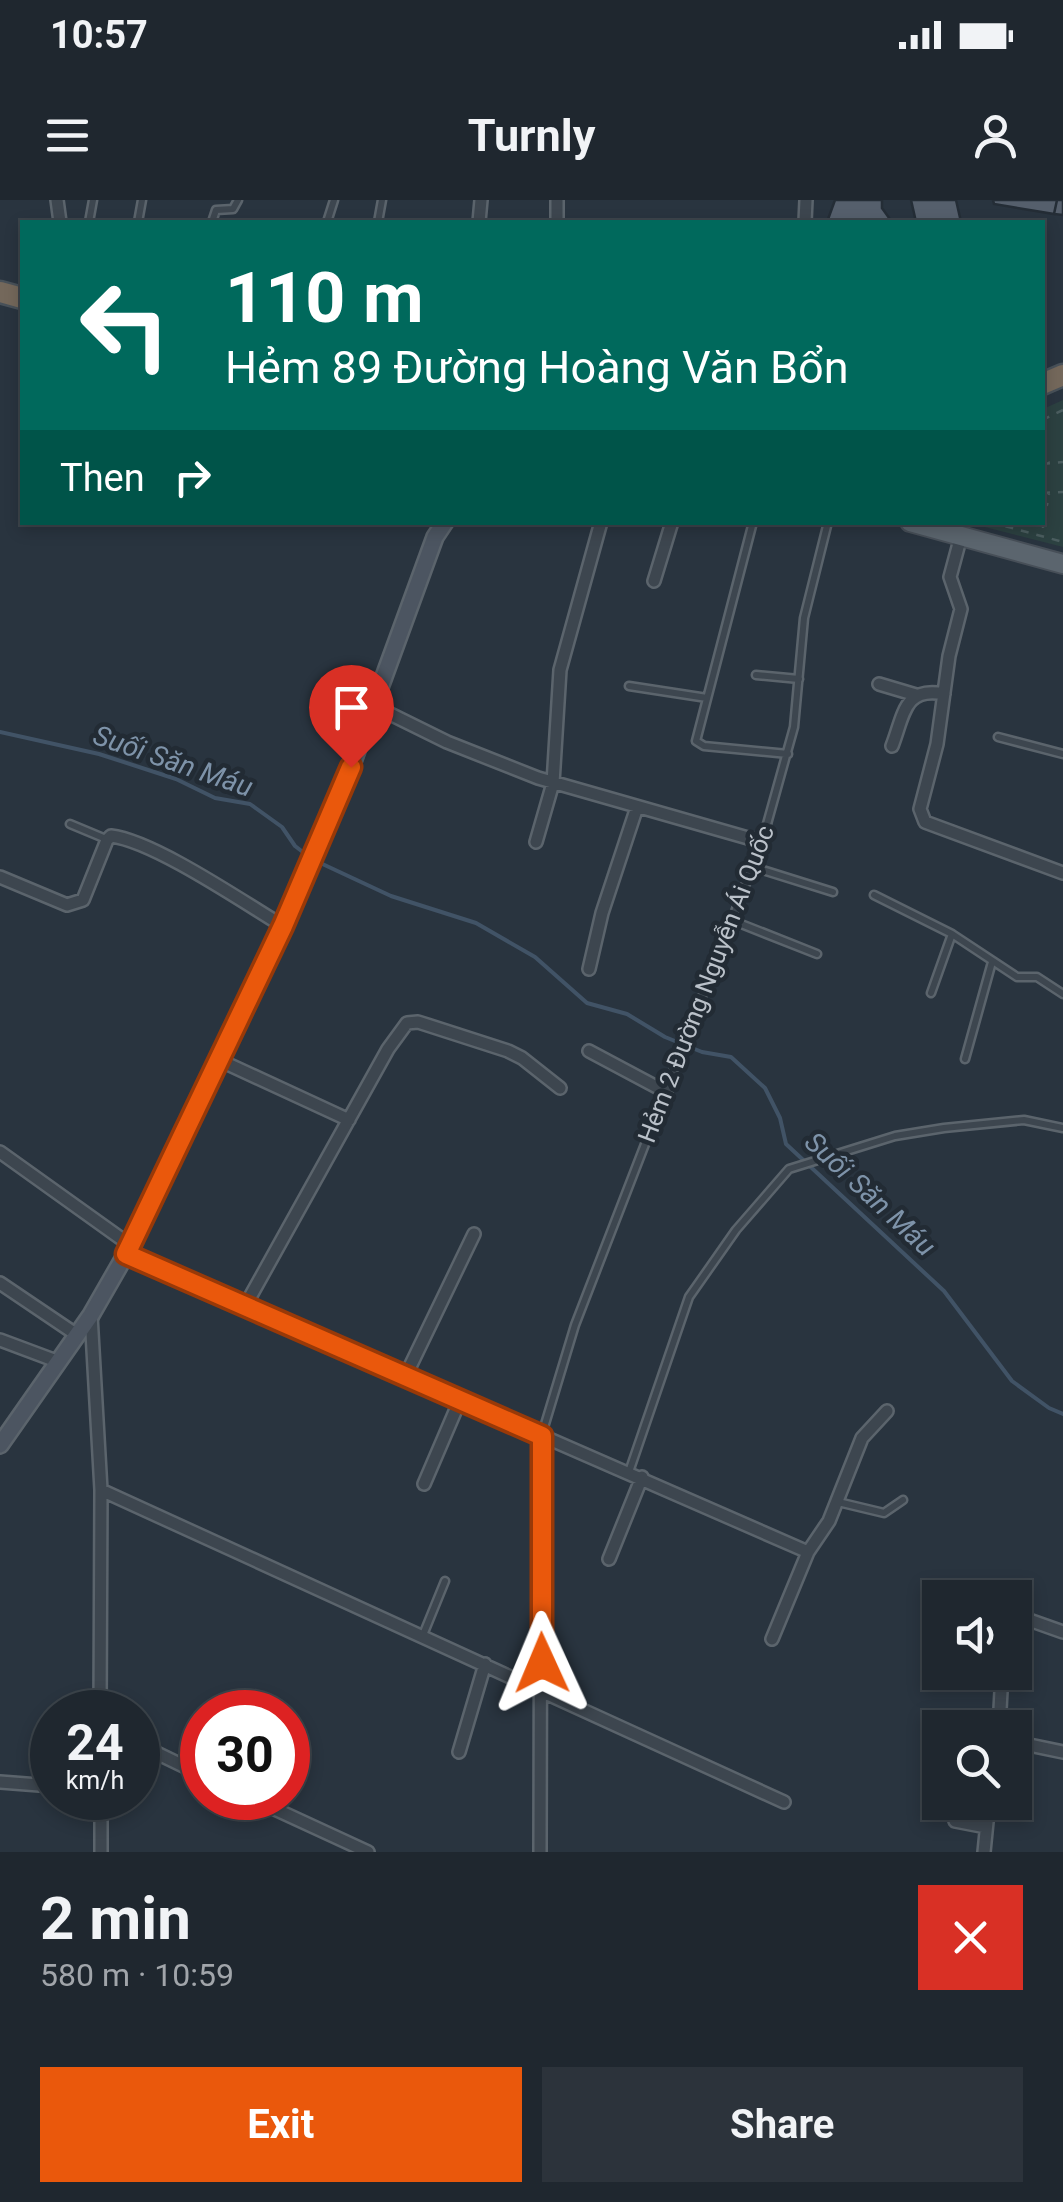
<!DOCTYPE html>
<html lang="en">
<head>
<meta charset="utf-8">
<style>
	:root { --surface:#1f272f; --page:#2c333b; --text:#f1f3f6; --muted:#a1a5aa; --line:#3c444b; --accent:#ea580c }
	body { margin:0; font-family:Roboto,sans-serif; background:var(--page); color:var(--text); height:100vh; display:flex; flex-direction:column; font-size:38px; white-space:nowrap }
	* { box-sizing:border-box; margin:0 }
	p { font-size:32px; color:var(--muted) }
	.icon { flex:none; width:55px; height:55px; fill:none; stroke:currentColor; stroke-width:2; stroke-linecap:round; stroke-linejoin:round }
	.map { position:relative; height:1652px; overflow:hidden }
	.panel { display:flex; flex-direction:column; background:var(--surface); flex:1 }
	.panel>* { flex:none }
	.guide { position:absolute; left:20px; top:20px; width:1025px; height:305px; border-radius:0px; box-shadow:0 5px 15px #0003,0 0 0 2px var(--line); background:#00695c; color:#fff; overflow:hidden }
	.controls { position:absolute; left:922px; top:1380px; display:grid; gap:20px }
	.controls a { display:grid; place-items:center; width:110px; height:110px; border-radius:0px; background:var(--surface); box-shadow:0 5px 15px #0003,0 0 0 2px var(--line); font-size:50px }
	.speed { position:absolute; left:30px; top:1490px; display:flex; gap:20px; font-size:50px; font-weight:700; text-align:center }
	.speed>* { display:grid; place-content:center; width:130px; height:130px; border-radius:50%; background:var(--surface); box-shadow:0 5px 15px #0003,0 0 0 2px var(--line); line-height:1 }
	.speed small { font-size:25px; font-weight:400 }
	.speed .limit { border:15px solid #d22; background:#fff; color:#111 }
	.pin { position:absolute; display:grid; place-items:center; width:85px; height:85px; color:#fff; margin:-102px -42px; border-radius:50% 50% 50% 0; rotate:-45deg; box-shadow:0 0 10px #0007 }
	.pin .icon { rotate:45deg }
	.me { position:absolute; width:110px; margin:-55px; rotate:359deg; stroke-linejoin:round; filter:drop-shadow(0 0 8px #0008) }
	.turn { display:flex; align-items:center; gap:35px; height:210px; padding:0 40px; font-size:45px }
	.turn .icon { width:130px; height:130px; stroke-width:2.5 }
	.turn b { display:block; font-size:70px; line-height:85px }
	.then { display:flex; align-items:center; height:95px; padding:0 40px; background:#0003; gap:20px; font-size:38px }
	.round { display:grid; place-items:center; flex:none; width:105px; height:105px; border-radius:0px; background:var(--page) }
	.summary { display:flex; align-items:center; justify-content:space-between; height:170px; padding:0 40px }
	h1 { font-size:60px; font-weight:700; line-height:75px }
	.primary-button { display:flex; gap:20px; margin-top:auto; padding:20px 40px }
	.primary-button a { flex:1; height:115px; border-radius:0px; background:var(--accent); color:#fff; font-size:40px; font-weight:700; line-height:115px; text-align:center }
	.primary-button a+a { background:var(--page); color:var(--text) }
	.status { display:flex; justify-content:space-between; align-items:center; height:70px; padding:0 50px; background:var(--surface); direction:ltr }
	.status svg { height:28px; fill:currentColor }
	header { display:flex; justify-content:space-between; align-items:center; height:130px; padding:0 40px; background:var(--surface); font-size:45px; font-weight:700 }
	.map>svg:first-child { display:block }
	.green { fill:#2c4141 }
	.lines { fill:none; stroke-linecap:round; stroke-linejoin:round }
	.stream { stroke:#415366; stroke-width:4 }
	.building { fill:#555f6c; stroke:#242d36; stroke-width:2.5 }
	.lane-casing { stroke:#5b646c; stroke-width:11 }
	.street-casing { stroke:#5b646c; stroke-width:16 }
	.secondary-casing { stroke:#5b646c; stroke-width:20 }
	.primary-casing { stroke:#474f58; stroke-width:22 }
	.highway-casing { stroke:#485159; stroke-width:25 }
	.path { stroke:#4b5d5f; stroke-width:2.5; stroke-dasharray:8 8; stroke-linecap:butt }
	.lane { stroke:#3d464f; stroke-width:6 }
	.street { stroke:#3d464f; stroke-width:11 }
	.secondary { stroke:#4c5561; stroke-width:15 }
	.primary { stroke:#5b656e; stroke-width:18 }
	.highway { stroke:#74685b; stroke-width:20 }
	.route-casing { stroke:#983908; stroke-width:25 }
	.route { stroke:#ea580c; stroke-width:18 }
	.labels { text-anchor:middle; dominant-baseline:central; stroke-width:9; stroke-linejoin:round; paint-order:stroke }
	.street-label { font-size:25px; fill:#bac1c9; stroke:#222b34 }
	.water-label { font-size:28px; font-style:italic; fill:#7e93a9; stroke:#222b34 }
</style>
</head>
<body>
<div class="status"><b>10:57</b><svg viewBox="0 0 49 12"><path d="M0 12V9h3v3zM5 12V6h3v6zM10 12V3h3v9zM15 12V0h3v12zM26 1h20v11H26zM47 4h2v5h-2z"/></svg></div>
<header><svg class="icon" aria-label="menu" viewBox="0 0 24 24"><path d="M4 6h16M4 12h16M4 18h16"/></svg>Turnly<svg class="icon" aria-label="person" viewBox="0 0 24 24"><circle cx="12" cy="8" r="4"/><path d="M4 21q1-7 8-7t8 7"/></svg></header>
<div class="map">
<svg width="1063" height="1652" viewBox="0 0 1063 1652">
	<rect width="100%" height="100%" fill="#29343f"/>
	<!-- green -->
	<path class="green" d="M1063,200v147l-94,-24 73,-1 1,-113z"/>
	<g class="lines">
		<!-- stream -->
		<path class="stream" d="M0,532l99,22 77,25 39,19 35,6 32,23 13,19 13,10
			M316,661l75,35 85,27 59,34 52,46 40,11 38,23 37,15 29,5 34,31 15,30 6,26 158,147 68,90 37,27 14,6"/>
	</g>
	<!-- building -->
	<path class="building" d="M835,0h47v8l10,14h-65z
		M911,0h45l5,22h-45z
		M993,0h64l-3,14 -60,-10z
		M1057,0h6v15l-9,-1z"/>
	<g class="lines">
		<!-- lane casing -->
		<g class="lane-casing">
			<path id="lane" d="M89,22l4,-22
				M138,22l4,-22
				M212,22l4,-12 17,-1 5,-9
				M327,22l7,-22
				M378,22l4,-22
				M753,322l-57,219 8,5 84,8
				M756,475l43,4
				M629,486l78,12
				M998,537l65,17
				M70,624l36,15
				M753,667l80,25
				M874,695l78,39
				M731,720l86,34
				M931,793l21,-59 65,43h20l26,17
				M965,859l27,-97
				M542,1234l33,-109 187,-483 32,-115 10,-109 24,-96
				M629,1272l60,-175 47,-67 53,-61 106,-33 49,-8 80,-8 39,8
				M838,1302l46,11 19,-13
				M423,1435l22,-54"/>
		</g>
		<!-- street casing -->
		<g class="street-casing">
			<path id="street" d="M57,0l3,22
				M479,22l2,-22
				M557,22v-22
				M805,22l1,-22
				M961,336l-11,41 11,32 -12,47 -12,88 -17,65 5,13 138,51
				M654,381l18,-59
				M879,484l37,11
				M376,507l71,35 91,36 224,64
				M892,546c12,-31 12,-60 52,-52
				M536,642l17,-59 7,-113 41,-148
				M0,677l67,28 16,-5 24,-60 4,-4c43,5 132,66 172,90
				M589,769l13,-56 35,-106
				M589,851l77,41
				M219,860l130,60
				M0,952l130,93
				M126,1054l682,298
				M0,1083l77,52
				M244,1108l144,-259 19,-26 11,-1 90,29 14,7 38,30
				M91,1115l10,175 -1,222
				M0,1140l59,22
				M405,1177l69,-143
				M424,1284l36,-84
				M101,1290l683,312
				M609,1359l33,-82
				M1015,1415l48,17
				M772,1439l36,-87 21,-31 33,-83 25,-27
				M999,1528l2,-37
				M1015,1542l48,10
				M138,1544l64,31
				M459,1552l26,-88
				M0,1582l52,4
				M101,1598v54
				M251,1598l117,54
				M955,1621l31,6
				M540,1652l1,-417
				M984,1652l5,-50"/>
		</g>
		<!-- secondary casing -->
		<g class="secondary-casing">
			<path id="secondary" d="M0,1245l91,-130 35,-61 54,-110 103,-218 68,-159 84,-230 10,-15"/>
		</g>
		<!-- primary casing -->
		<g class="primary-casing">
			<path id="primary" d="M910,322l153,42"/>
		</g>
		<!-- highway casing -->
		<g class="highway-casing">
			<path id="highway" d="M0,92l22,6
				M1042,184l21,-9"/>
		</g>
		<!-- path -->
		<path class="path" d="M1042,220l21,-10
			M1042,247l7,15
			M1042,264l21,-2
			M1042,293l21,-1
			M1042,308l5,-3 2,-11
			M1042,320l2,15
			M990,322l73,20"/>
		<!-- lane -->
		<use href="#lane" class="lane"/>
		<!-- street -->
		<use href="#street" class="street"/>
		<!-- secondary -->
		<use href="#secondary" class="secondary"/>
		<!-- primary -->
		<use href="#primary" class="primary"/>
		<!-- highway -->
		<use href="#highway" class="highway"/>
	</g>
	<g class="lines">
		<!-- route casing -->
		<g class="route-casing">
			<path id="route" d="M351,567l-68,159 -157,328 416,182v227"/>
		</g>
		<!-- route -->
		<use href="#route" class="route"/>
	</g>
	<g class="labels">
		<!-- street labels -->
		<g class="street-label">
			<text transform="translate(706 784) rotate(-69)">Hẻm 2 Đường Nguyễn Ái Quốc</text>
		</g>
		<!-- water labels -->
		<g class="water-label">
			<text transform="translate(173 561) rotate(19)">Suối Săn Máu</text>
			<text transform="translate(870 994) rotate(43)">Suối Săn Máu</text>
		</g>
	</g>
</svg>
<div class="controls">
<a><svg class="icon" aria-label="sound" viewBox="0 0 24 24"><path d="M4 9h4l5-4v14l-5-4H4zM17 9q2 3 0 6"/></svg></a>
<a><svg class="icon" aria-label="search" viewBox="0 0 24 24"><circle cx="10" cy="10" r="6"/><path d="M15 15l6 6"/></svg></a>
</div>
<div class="speed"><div>24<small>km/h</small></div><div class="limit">30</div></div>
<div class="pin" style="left:351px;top:567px;background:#d93025"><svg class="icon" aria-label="arrive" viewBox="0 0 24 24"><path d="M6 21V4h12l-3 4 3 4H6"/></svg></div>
<svg class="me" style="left:542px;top:1463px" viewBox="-20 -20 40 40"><path d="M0-17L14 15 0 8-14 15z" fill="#ea580c" stroke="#fff" stroke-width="4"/></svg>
<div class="guide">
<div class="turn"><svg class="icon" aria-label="left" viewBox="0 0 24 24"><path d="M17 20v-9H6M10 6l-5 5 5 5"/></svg><div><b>110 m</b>Hẻm 89 Đường Hoàng Văn Bổn</div></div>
<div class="then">Then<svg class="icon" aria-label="right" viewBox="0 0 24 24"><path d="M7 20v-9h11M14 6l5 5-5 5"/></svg></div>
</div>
</div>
<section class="panel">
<div class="summary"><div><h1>2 min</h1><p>580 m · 10:59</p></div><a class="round" style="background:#d93025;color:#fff"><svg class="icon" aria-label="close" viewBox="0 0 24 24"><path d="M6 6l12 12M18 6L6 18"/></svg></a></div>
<div class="primary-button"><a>Exit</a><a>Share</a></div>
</section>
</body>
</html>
